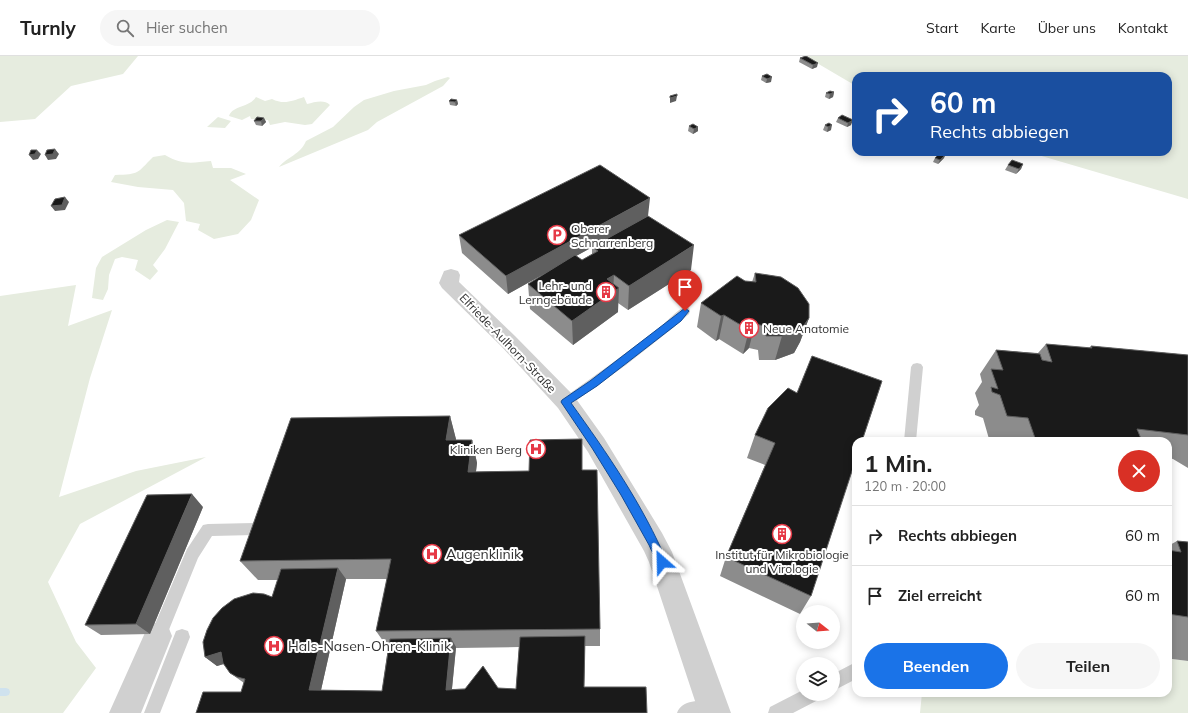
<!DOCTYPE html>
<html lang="de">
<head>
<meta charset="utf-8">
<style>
	:root { --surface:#fff; --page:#f6f6f6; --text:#222; --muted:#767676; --line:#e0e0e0; --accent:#1a73e8 }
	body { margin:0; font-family:Mulish,sans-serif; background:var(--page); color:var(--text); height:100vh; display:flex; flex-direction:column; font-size:15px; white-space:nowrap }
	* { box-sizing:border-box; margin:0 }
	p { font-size:13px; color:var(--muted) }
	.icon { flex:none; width:22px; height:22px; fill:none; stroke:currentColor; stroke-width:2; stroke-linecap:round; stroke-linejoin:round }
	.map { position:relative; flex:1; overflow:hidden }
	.side { position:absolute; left:852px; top:381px; width:320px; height:260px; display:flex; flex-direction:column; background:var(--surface); border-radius:12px; box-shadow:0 2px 10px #0003 }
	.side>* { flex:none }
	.hud { position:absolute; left:852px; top:16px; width:320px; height:84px; border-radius:12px; box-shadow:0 2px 10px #0003; background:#1a4fa0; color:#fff; overflow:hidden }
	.needle { width:26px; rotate:107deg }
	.buttons { position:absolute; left:796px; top:549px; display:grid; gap:8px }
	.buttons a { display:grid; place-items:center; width:44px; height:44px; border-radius:50%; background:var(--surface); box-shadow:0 2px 10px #0003; font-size:20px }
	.pin { position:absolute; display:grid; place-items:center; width:34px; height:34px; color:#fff; margin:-41px -17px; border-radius:50% 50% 50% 0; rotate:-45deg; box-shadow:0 0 4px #0007 }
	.pin .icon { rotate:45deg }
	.me { position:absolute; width:44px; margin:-22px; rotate:335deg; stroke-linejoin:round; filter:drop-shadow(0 0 3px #0008) }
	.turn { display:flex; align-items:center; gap:14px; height:84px; padding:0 12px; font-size:18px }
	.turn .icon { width:52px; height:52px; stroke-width:2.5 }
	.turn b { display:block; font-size:28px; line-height:34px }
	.round { display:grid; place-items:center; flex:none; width:42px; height:42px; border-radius:21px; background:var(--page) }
	.overview { display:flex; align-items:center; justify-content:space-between; height:68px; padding:0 12px }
	h1 { font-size:24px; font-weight:700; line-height:30px }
	.action { display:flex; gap:8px; margin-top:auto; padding:8px 12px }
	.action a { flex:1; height:46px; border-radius:24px; background:var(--accent); color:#fff; font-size:16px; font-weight:700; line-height:46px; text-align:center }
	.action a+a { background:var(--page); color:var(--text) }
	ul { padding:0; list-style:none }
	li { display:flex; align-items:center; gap:12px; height:60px; padding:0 12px; border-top:1px solid var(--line) }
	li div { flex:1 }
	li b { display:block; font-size:15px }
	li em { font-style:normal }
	header { display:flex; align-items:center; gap:24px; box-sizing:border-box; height:56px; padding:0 20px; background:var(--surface); border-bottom:1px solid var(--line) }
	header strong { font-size:19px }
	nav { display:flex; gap:22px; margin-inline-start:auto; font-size:14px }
	.search { width:280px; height:36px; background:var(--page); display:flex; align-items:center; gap:10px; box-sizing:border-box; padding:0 14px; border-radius:22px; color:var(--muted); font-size:15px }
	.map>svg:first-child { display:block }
	.green { fill:#e6ecdf }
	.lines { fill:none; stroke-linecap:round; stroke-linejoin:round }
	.stream { fill:#cfe2ee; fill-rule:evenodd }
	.service { fill:#d0d0d0; fill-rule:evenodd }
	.minor { fill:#d0d0d0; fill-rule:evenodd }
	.wall { fill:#8c8c8c; fill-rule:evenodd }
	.shaded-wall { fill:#5f5f5f }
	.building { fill:#1a1a1a; stroke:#5f5f5f }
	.route { fill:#1a73e8; stroke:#114b97 }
	.labels { text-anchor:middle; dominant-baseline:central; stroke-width:4; stroke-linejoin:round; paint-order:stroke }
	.poi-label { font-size:12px; fill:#333; stroke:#fff; text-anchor:start }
	.street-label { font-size:12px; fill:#333; stroke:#fff }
	.near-poi-label { font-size:14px; fill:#333; stroke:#fff; text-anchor:start }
</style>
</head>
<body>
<header>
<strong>Turnly</strong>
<div class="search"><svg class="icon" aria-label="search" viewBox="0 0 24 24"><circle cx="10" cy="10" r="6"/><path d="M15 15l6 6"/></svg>Hier suchen</div>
<nav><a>Start</a><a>Karte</a><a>Über uns</a><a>Kontakt</a></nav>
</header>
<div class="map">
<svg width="1188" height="657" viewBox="0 0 1188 657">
	<rect width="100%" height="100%" fill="#fff"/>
	<!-- green -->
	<path class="green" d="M0,0h138l-15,18 -52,12 -36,33 -35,3z
		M805,0h383v143l-160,-47h140v-76h-312v10z
		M448,21l2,1 -7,8 -66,36 -9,8 -89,37c9,-11 21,-12 27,-26l27,-14 21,-20 10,-7 30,-9 32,-6 9,-4z
		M256,41l9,4 7,-2c12,6 20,2 32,-2l3,7c8,-2 17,-5 23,1l-18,19 -7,1 -20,-3 -15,3 -2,-5 -17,-1 -1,-3 -8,4 -13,-4c4,-11 20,-8 27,-19z
		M218,61l13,4 -6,7 -18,-1z
		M165,99c17,10 26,8 46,6l2,7h18l15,6 -16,6 29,20 -8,20 -13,14 -24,5 -16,-9 2,-6 -14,-3 -2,-18 -11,-13 -35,-3 -27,-5 4,-7c25,-1 21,-1 38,-18z
		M167,164l12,2 -14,27 -12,16 5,6 -8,9 -15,-10 3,-10 -16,-3 -7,2 -6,16 -1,14 -5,11 -11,-2 4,-30 6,-11 44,-27z
		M76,229l-8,41 44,-16 -22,68 -31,119 77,-26 70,-14 -126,67 -32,58 28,60 20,26 -33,45h-63v-417z
		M1168,592l4,11 16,2v52h-268l2,-20h246z"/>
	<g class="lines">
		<!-- stream -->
		<path class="stream" d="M0,632h6l3,1 1,3 -1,3 -3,1h-6z"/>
		<!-- service -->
		<path class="service" d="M685,251l4,1 1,3 -1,3 -16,14 -47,37 -56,40 -4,2 -4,-2 -2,-3 2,-3c33,-23 65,-47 97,-71 8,-6 17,-18 26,-21z
			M917,307l4,1 2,3 -7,74h-12l7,-74 2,-3z
			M254,467l5,1 2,5 -2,5 -5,1 -42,1 -14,22 -34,84 -6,2 -6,-2 -2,-6 37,-87 16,-24 5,-1z
			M182,573l6,2 2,6 -30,76h-16l32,-82z
			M856,606v17l-23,12v-17z
			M803,634v4h17l-2,6 -25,13h-25l2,-6z
			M713,644l6,2 2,6 -2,5h-42c5,-14 23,-12 36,-13z"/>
		<!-- minor -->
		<path class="minor" d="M451,213l7,2 2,4 -1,7 56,54 59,60 30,42 58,95 10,19 59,161h-32l-50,-151 -5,-11 -56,-99 -30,-44 -57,-62 -59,-58 -3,-5 5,-12z
			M158,566l10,4 4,10 -31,77h-32l39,-87z"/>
	</g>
	<!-- wall -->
	<path class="wall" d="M800,2l17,9 -5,2 -13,-7z
		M762,20l9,6 -5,1 -5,-3z
		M834,36l-1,5 -4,2 -4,-2 1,-4z
		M457,44l1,4 -2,2 -6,-1 -1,-4z
		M842,59l9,10 -4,2 -11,-5 2,-4z
		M264,62l2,4 -4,4 -6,-1 -2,-4z
		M829,67l2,7 -4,2 -4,-2 2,-5z
		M689,70l9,5 -5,3 -5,-3z
		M935,102h9l-6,6 -5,-2z
		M1023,108l-2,5 -5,5 -11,-4 3,-5z
		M648,160l43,54 -63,40 -10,-7v9l-45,33 -43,-36 -2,-25 23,-14 -43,24 -46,-41 -3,-18zM600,187l-8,4v7l-10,6 -6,-4z
		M755,217l54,45 -9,24 -6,11 -19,7h-16l-1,-10 -9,-2 -6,6 -24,-15 -3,2 -19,-14 4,-24 44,-22 7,1z
		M1046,288l43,4 2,-2 97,9v113l-15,-9 -5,-1v-17h-163l-16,-2 -6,-21 -8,-3v-4l4,-6 -4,-12 7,-11 -2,-8 16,-24 42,3z
		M797,337l14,203 -11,18 -80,-38 6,-19 39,-92 -18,-7 8,-23z
		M450,360l6,24h16l5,23 -1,9 107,-2 17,159v17h-15l-1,41 63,26 -406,-21 3,-9 -14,-10 -6,-9 -7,2 -12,-9 67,-60 6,-17h-20l-18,-19zM346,523h41l-11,52 12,17 -6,43 -61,-1zM519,591l-3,42 -18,-1 -46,1 4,-41z
		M203,451l-53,127 -49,1 -16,-10z
		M1177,485l11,1v119l-16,-2 -4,-11v-102z"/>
	<!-- shaded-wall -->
	<path class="shaded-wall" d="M818,7l-1,4 -5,2 1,-4z
		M772,21l-1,5 -5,1 1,-4z
		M834,36l-1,5 -4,2 1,-5z
		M677,40l-1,5 -6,2v-5z
		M457,44l1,4 -2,2 -1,-4z
		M264,62l2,4 -4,4 -1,-5z
		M853,64l-2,5 -4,2 1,-4z
		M832,69l-1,5 -4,2 1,-5z
		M698,71v4l-5,3 1,-5z
		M55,93l4,5 -3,5 -8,1 -3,-5z
		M37,94l4,4 -3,5 -5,1 -4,-5z
		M946,98l-2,4 -6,6 2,-4z
		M1023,108l-2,5 -5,5 3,-5z
		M65,141l4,5 -4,8 -10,1 -4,-5z
		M650,142l-2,18 -140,78 -2,-18z
		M694,189l-3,25 -63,40 1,-24z
		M614,219l-1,17 6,-4 -1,24 -45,33 -1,-24 35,-42z
		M724,259l-5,24 -3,2 5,-25z
		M809,262l-9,24 -6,11 -19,7 7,-24z
		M755,268l-6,24 -6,6 6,-24z
		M450,360l6,23 -3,24 -7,-23z
		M472,384l5,23 -4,31 -5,-22z
		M192,438l11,13 -53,127 -14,-10z
		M338,512l8,11 -27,120 -10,-9z
		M451,582l5,9 -5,51 -5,-8z
		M221,596l12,9 -16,5 -12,-9z"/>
	<!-- building -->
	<path class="building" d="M806,0l12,7 -5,2 -13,-7z
		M767,18l5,3 -5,2 -5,-3z
		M830,35l4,1 -4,2 -4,-1z
		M677,38v2l-7,2v-2z
		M451,43l6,1 -2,2 -6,-1z
		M842,59l11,5 -5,3 -10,-5z
		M257,61l7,1 -3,3h-7z
		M829,67l3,2 -4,2 -3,-2z
		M693,68l5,3 -4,2 -5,-3z
		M55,93l-2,5 -8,1 2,-5z
		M31,94h6l-2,4 -6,1z
		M941,96l5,2 -6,6 -5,-2z
		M1012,104l11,4 -4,5 -11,-4z
		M600,109l50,33 -144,78 -47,-41z
		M65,141l-3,8 -11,1 4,-7z
		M648,160l46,29 -65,41 -15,-11 -7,4 12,9 -47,33 -44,-37 47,-29 7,5 16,-9 -6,-4z
		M755,217l26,4 17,11 11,16v14l-7,10 -20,8h-16l-1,-10 -10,-2 -6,6 -25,-15 -3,1 -20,-13 36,-27 8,5 11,1z
		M1046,288l46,4 -1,-2 97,9v80l-51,-6 5,12h-103l-4,-3 -7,-20 -21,-2 -7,-21 -8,-3 -1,-5 7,2 -7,-20 12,1 -7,-20 44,4 2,6 10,2z
		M812,300l70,25 -20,60h-6v18l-45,137 -85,-39 49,-114 -20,-8 13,-27 20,-20 9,5z
		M450,360l-4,24h26l-4,32 61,-1 1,-31 52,-1v31h15l3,159 -224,2 15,-72 -151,2 51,-143z
		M192,438l-56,130 -51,1 62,-130z
		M1177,485l11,1v75l-20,-3v-64l13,2z
		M338,512l-29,122 73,1 8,-52 61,-1 -5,52 19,-1 18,-23 15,22 18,1 4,-52 65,-1 -1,51h62l1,26h-451l7,-21h38l4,-13 -8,-2 -7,-4 -7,-10 -2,-11 -16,5 -2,-15 4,-12 6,-12 9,-10 12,-9 19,-6 11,1 8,3 9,-28z"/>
	<!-- route -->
	<path class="route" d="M685,252l4,3 -8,10 -84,65 -26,17c36,50 72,102 96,159l-1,3 -4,2 -4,-2 -9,-20 -28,-50 -29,-47 -31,-46 1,-2 28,-19z"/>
	<!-- icons -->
	<defs>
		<g id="parking-ring" transform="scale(1)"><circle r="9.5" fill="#fff" stroke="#e63946" stroke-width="1.5"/><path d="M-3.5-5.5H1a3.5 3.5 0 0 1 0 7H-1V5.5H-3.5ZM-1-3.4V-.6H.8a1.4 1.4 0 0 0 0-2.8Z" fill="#e63946"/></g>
		<g id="building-ring" transform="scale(1)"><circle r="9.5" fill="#fff" stroke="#e63946" stroke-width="1.5"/><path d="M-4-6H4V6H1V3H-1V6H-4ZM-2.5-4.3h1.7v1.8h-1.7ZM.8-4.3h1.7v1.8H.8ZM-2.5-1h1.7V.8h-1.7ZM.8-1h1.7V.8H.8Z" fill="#e63946"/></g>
		<g id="hospital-ring" transform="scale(1)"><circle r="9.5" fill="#fff" stroke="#e63946" stroke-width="1.5"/><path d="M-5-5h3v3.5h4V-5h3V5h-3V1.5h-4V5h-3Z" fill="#e63946"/></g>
	</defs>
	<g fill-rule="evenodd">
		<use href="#parking-ring" x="557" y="179"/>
		<use href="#building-ring" x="606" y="236"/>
		<use href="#building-ring" x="749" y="272"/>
		<use href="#hospital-ring" x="536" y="393"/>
		<use href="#building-ring" x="782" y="478"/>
		<use href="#hospital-ring" x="432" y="498"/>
		<use href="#hospital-ring" x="274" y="590"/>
	</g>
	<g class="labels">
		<!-- poi labels -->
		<g class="poi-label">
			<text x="571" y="172">Oberer<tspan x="571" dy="14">Schnarrenberg</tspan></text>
			<text x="592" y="229" text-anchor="end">Lehr- und<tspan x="592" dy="14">Lerngebäude</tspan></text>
			<text x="763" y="272">Neue Anatomie</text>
			<text x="522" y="393" text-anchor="end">Kliniken Berg</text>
			<text x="782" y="498" text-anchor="middle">Institut für Mikrobiologie<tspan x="782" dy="14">und Virologie</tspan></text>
		</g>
		<!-- street labels -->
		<g class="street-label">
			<text transform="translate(508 287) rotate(46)">Elfriede-Aulhorn-Straße</text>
		</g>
		<!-- near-poi labels -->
		<g class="near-poi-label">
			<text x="446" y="498">Augenklinik</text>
			<text x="288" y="590">Hals-Nasen-Ohren-Klinik</text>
		</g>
	</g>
</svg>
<div class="buttons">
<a><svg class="needle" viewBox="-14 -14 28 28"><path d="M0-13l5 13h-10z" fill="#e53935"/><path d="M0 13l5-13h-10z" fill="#767676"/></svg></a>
<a><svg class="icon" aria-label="layers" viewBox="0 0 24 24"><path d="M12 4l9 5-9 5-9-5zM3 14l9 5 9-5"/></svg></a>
</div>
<div class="pin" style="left:685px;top:255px;background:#d93025"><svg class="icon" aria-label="arrive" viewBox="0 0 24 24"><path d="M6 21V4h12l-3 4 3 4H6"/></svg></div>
<svg class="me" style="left:662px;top:506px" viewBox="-20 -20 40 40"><path d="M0-17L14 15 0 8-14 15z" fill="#1a73e8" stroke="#fff" stroke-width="4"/></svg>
<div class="hud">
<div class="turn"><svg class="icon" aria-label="right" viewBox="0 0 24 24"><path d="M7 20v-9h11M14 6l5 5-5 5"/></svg><div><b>60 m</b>Rechts abbiegen</div></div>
</div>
<section class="side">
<div class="overview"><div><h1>1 Min.</h1><p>120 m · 20:00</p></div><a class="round" style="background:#d93025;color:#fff"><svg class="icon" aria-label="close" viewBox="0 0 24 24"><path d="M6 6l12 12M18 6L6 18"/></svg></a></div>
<ul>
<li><svg class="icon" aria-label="right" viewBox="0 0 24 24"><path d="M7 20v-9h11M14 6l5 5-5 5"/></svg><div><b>Rechts abbiegen</b></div><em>60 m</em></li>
<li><svg class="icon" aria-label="arrive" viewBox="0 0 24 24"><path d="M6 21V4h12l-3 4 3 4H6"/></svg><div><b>Ziel erreicht</b></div><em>60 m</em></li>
</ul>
<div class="action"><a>Beenden</a><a>Teilen</a></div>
</section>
</div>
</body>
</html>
